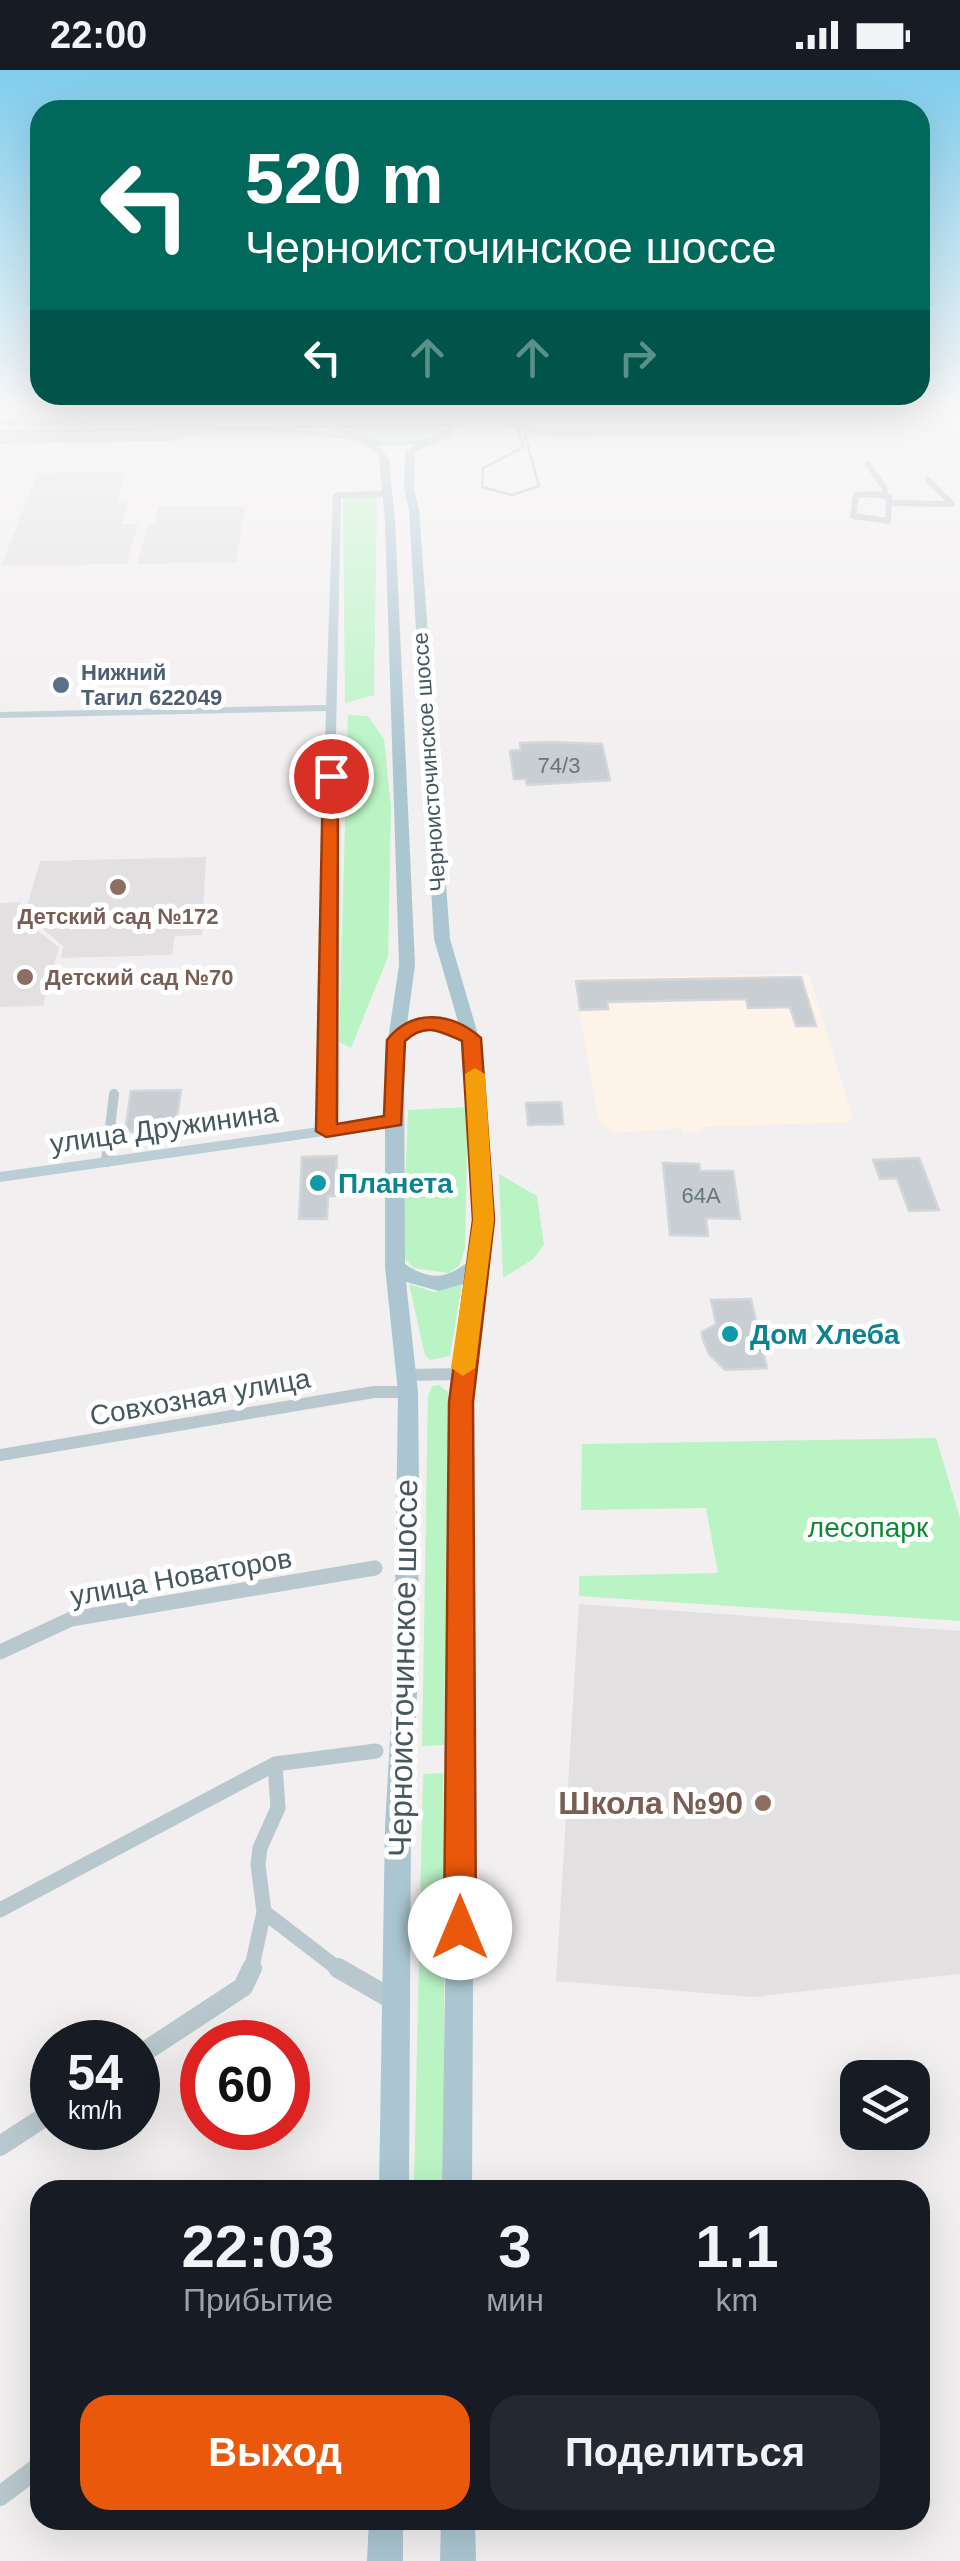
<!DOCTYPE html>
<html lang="ru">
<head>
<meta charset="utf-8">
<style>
	:root { --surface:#171b24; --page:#242831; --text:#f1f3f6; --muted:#9ea1a6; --accent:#ea580c }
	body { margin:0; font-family:Helvetica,sans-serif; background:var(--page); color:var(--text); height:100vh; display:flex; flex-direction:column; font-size:38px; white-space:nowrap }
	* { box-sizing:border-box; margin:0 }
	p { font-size:32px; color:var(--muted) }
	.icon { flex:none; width:55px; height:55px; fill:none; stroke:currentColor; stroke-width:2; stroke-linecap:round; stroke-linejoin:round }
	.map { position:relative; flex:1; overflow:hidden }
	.side { position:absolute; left:30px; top:2110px; width:900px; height:350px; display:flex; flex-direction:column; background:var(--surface); border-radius:30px; box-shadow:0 10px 40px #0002 }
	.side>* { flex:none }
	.banner { position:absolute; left:30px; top:30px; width:900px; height:305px; border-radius:30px; box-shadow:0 10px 40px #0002; background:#00695c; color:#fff; overflow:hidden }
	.tools { position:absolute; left:840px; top:1990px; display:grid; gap:20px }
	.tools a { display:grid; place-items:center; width:90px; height:90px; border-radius:20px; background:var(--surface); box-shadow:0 10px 40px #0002; font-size:50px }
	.speed { position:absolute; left:30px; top:1950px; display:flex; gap:20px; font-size:50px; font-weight:700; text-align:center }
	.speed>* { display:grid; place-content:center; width:130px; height:130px; border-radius:50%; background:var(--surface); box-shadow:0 10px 40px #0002; line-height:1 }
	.speed small { font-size:25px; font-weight:400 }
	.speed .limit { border:15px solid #d22; background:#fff; color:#111 }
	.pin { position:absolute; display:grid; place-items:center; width:85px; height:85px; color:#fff; margin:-42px; border:5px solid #fff; border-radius:50%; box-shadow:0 2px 10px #0007 }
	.me { position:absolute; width:110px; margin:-55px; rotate:0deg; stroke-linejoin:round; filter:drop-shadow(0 0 8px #0008) }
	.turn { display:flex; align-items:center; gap:35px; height:210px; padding:0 50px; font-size:45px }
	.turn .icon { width:130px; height:130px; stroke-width:2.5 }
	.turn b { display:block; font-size:70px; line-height:85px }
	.lanes { display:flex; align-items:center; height:95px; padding:0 50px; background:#0003; justify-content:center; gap:50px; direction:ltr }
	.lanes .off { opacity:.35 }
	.eta { display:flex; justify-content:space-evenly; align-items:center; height:170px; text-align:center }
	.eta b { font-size:60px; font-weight:800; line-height:70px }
	.button { display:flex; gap:20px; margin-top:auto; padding:20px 50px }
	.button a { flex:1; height:115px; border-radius:30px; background:var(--accent); color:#fff; font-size:40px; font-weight:800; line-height:115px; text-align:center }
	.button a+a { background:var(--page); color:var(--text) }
	.status { display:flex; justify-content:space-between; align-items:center; height:70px; padding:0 50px; background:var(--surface); direction:ltr }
	.status svg { height:28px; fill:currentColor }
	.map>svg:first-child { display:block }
	.commercial { fill:#fef3e8 }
	.education { fill:#e3e0e2 }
	.green { fill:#baf4c5 }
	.building { fill:#c9ced3; stroke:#d3d7dc; stroke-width:2.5 }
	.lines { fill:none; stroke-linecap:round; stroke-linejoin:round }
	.street-far4 { stroke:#b9c8ce; stroke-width:6 }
	.street-far3 { stroke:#b9c8ce; stroke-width:10 }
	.street-far2 { stroke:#b9c8ce; stroke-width:12 }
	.street-far1 { stroke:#b9c8ce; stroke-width:15 }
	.street { stroke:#b9c8ce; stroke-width:20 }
	.secondary { fill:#bbcdd5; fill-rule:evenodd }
	.primary { fill:#acc6d1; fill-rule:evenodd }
	.tram { stroke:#b1b6bb; stroke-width:2.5 }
	.route { fill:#ea580c; stroke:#983908; stroke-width:2.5 }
	.slow { fill:#f59e0b }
	.service-dot { fill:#5c6f8a; stroke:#fff; stroke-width:4 }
	.education-dot { fill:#8d6e63; stroke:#fff; stroke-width:4 }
	.culture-dot { fill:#0f9aa8; stroke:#fff; stroke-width:4 }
	.labels { text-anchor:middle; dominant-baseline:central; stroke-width:10; stroke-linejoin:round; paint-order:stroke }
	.far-service-label { font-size:22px; font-weight:bold; fill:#4e5e75; stroke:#fff; text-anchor:start }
	.far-street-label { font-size:22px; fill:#45585f; stroke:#fff }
	.number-label { font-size:22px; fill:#66767c }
	.far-education-label { font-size:22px; font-weight:bold; fill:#785e54; stroke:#fff }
	.street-label { font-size:28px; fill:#45585f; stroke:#fff }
	.culture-label { font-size:28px; font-weight:bold; fill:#0d838f; stroke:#fff; text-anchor:start }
	.park-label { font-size:28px; fill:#0e8934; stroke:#fff }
	.near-street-label { font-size:32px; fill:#45585f; stroke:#fff }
	.near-education-label { font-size:32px; font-weight:bold; fill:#785e54; stroke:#fff; text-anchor:end }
</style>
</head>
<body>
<div class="status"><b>22:00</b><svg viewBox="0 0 49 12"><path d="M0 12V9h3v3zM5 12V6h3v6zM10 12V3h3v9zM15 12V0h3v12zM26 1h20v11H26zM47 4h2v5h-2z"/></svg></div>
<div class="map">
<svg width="960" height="2491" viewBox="0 0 960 2491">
	<rect width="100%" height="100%" fill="#f2eff0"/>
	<!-- commercial -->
	<path class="commercial" d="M809,904l44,145 -4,3 -147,5 1,5 -20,1 -2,-5 -66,5 -16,-11 -26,-144z"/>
	<!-- education -->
	<path class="education" d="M126,402l-10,31h12l-7,21h17l-11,40 -126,2 37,-93z
		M245,436l-9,56 -99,2 11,-40h6l5,-17z
		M206,787l-4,78 -27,1 -3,19 -111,3 2,-12 -38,-32 15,-53z
		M21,832l-3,14 41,31 -16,59 -43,1v-104z
		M579,1534l381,27v343l-206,23 -198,-16z"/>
	<!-- green -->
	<path class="green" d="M389,340l35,2 21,10 -96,2 13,-9z
		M445,356c-22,22 -72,19 -97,1z
		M377,427l-3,198 -29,8 -2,-205z
		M348,645l20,1 16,23 7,69 -3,149 -37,91 -12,-6z
		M468,1037l-3,141 -5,17 -11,8 -35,-5 -10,-10 -1,-24 5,-124z
		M499,1104l38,22 7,49 -12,15 -29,18z
		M409,1214l25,8 28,-8 -12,72 -20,4 -5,-5z
		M439,1315l9,7 -4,353 -22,1 6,-350 4,-10z
		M936,1368l24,80v103l-381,-25v-20l139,-3 -12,-65 -125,2 1,-66z
		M443,1703l2,411 -7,6h-18l-6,-4 9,-412z"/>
	<!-- building -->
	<path class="building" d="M550,672l52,2 8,36 -83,5 -1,-6h-12l-4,-28 11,-1 -1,-7z
		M801,907l15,49h-20l-6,-19 -42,1 -2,-9 -139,3 1,7 -28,1 -4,-29z
		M181,1020l-6,40 -50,2 6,-41z
		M561,1032l2,22 -35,1 -2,-22z
		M337,1086l-2,40h-7l-1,23h-28l3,-62z
		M919,1088l6,15 14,37 -30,1 -12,-33 -17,1 -7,-19z
		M663,1093l36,1 1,7h33l7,48 -34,-1 2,18 -38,-1z
		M751,1229l16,69 -42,2 -16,-16 -7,-17v-5l14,-8 -5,-24z"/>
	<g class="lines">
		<!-- street-far4 -->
		<path class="street-far4" d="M451,351h66l18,10 18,3 245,-2
			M0,353l212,1
			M0,371l170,-3 23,-6
			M868,394l17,25 -1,6
			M873,424l16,3 -1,24 -35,-5 3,-21z
			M889,433l63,1 -24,-24"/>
		<!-- street-far3 -->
		<path class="street-far3" d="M110,1058l4,-34"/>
		<!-- street-far2 -->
		<path class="street-far2" d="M61,1079l47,-4
			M107,1091l4,-35
			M406,1305l56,-1
			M0,1385l374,-63h34"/>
		<!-- street-far1 -->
		<path class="street-far1" d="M0,1582l71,-33 304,-51
			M275,1694l3,44 -18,40 -2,17 6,47 77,59
			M0,1840l275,-146 101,-13
			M251,1901l13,-59"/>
		<!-- street -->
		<path class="street" d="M338,1898l59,34
			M138,1986l105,-69 9,-19
			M0,2076l52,-34
			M0,2426l40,-30"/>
		<!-- secondary -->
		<path class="secondary" d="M349,344l3,4 -52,6 -4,-2z
			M291,359l64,8 -4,2 -60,-6 -291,4v-4z
			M337,422l50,-1 4,3 -4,3 -46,1 -8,378 2,249 59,-9 8,5 -8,5 -394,56v-10l319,-45 2,-251 5,-165 -326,7v-6l326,-7 7,-210z"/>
		<!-- primary -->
		<path class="primary" d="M373,339h14l-39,12 -4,7c22,16 87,21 103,-2l-24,-17h10l24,16 -9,12 -33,15 -1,36 5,22 31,429 29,99 13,182 -20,182 3,188 -3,600h-30l9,-600 -1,-188 16,-119 -27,8 -33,-9 12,110 1,89 -1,190 -7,155 -2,364h-30l6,-364 9,-155 4,-279 -13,-125v-146l3,-81 11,-75 -14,-444 -6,-62 -3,-7 -42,-23 7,-12zM417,374l-12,7 -1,37 5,22 25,429 25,86 -26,-7 -26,6 8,-59 -20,-444 -6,-62 -10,-13zM433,958l30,12 11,180 -6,42c-23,18 -39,18 -63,2l-1,-223 16,-11z
			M369,2450h34v41h-36z
			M441,2450h34l1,41h-36z"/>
		<!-- tram -->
		<path class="tram" d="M491,354h14
			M491,354h14
			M505,354l18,4 16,58 -27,9 -30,-8 1,-19 41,-21 -6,-19z
			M0,361l491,-7
			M0,362l491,-8"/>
	</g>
	<!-- sky -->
	<linearGradient id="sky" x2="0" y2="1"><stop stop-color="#7fcded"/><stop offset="0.49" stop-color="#f9f8f8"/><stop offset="1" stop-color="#f9f8f8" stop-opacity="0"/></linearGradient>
	<rect width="960" height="688" fill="url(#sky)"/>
	<!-- route -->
	<path class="route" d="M331,701l7,5 -1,348 47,-8 3,-76c25,-32 65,-28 94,-2l13,182 -21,182 3,526 -5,10 -11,4 -11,-4 -5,-10 5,-526 24,-182 -11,-179c-22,-10 -37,-19 -57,0l-4,84 -75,12 -10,-6 7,-355z"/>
	<!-- slow -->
	<path class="slow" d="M475,998l10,6 9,146 -19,148 -12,8 -12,-8 22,-148 -8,-146z"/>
	<!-- markers -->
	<circle class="service-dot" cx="61" cy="615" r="10"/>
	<g class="education-dot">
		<circle cx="118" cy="817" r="10"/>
		<circle cx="25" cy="907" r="10"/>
		<circle cx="763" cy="1733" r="10"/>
	</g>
	<g class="culture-dot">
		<circle cx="318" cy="1113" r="10"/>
		<circle cx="730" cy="1264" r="10"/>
	</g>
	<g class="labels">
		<!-- far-service labels -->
		<g class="far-service-label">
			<text x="81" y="602">Нижний<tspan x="81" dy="25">Тагил 622049</tspan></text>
		</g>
		<!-- far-street labels -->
		<g class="far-street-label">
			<text transform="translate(429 692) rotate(-94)">Черноисточинское шоссе</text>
		</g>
		<!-- number labels -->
		<g class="number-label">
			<text x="559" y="695">74/3</text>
			<text x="701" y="1125">64А</text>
		</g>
		<!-- far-education labels -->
		<g class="far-education-label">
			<text x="118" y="846">Детский сад №172</text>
			<text x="45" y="907" text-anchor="start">Детский сад №70</text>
		</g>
		<!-- street labels -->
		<g class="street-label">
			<text transform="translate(164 1058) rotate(-8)">улица Дружинина</text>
			<text transform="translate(200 1327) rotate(-10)">Совхозная улица</text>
			<text transform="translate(181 1507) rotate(-10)">улица Новаторов</text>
		</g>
		<!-- culture labels -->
		<g class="culture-label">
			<text x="338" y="1113">Планета</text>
			<text x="750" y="1264">Дом Хлеба</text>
		</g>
		<!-- park labels -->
		<g class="park-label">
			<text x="868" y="1457">лесопарк</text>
		</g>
		<!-- near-street labels -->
		<g class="near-street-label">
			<text transform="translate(403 1598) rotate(-89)">Черноисточинское шоссе</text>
		</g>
		<!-- near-education labels -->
		<g class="near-education-label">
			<text x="743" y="1733">Школа №90</text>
		</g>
	</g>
</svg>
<div class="tools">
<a><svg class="icon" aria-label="layers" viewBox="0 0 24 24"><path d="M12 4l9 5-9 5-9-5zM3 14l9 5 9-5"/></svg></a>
</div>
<div class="speed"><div>54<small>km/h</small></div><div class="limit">60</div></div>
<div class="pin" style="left:331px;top:706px;background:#d93025"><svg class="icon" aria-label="arrive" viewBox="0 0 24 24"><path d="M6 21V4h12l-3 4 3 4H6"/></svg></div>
<svg class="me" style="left:460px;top:1858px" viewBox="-20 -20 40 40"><circle r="19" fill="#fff"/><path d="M0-13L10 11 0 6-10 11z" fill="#ea580c"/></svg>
<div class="banner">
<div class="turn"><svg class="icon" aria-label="left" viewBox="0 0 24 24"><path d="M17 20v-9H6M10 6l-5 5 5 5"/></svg><div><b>520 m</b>Черноисточинское шоссе</div></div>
<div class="lanes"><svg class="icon" aria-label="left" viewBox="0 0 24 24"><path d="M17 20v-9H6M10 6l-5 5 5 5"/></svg><svg class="icon off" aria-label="ahead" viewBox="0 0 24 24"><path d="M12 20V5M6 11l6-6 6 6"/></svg><svg class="icon off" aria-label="ahead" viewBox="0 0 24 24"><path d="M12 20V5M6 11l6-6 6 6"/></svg><svg class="icon off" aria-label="right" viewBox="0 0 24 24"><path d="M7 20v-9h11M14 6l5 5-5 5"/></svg></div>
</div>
<section class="side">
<div class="eta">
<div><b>22:03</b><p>Прибытие</p></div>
<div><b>3</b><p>мин</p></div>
<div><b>1.1</b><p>km</p></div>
</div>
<div class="button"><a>Выход</a><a>Поделиться</a></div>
</section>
</div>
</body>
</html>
